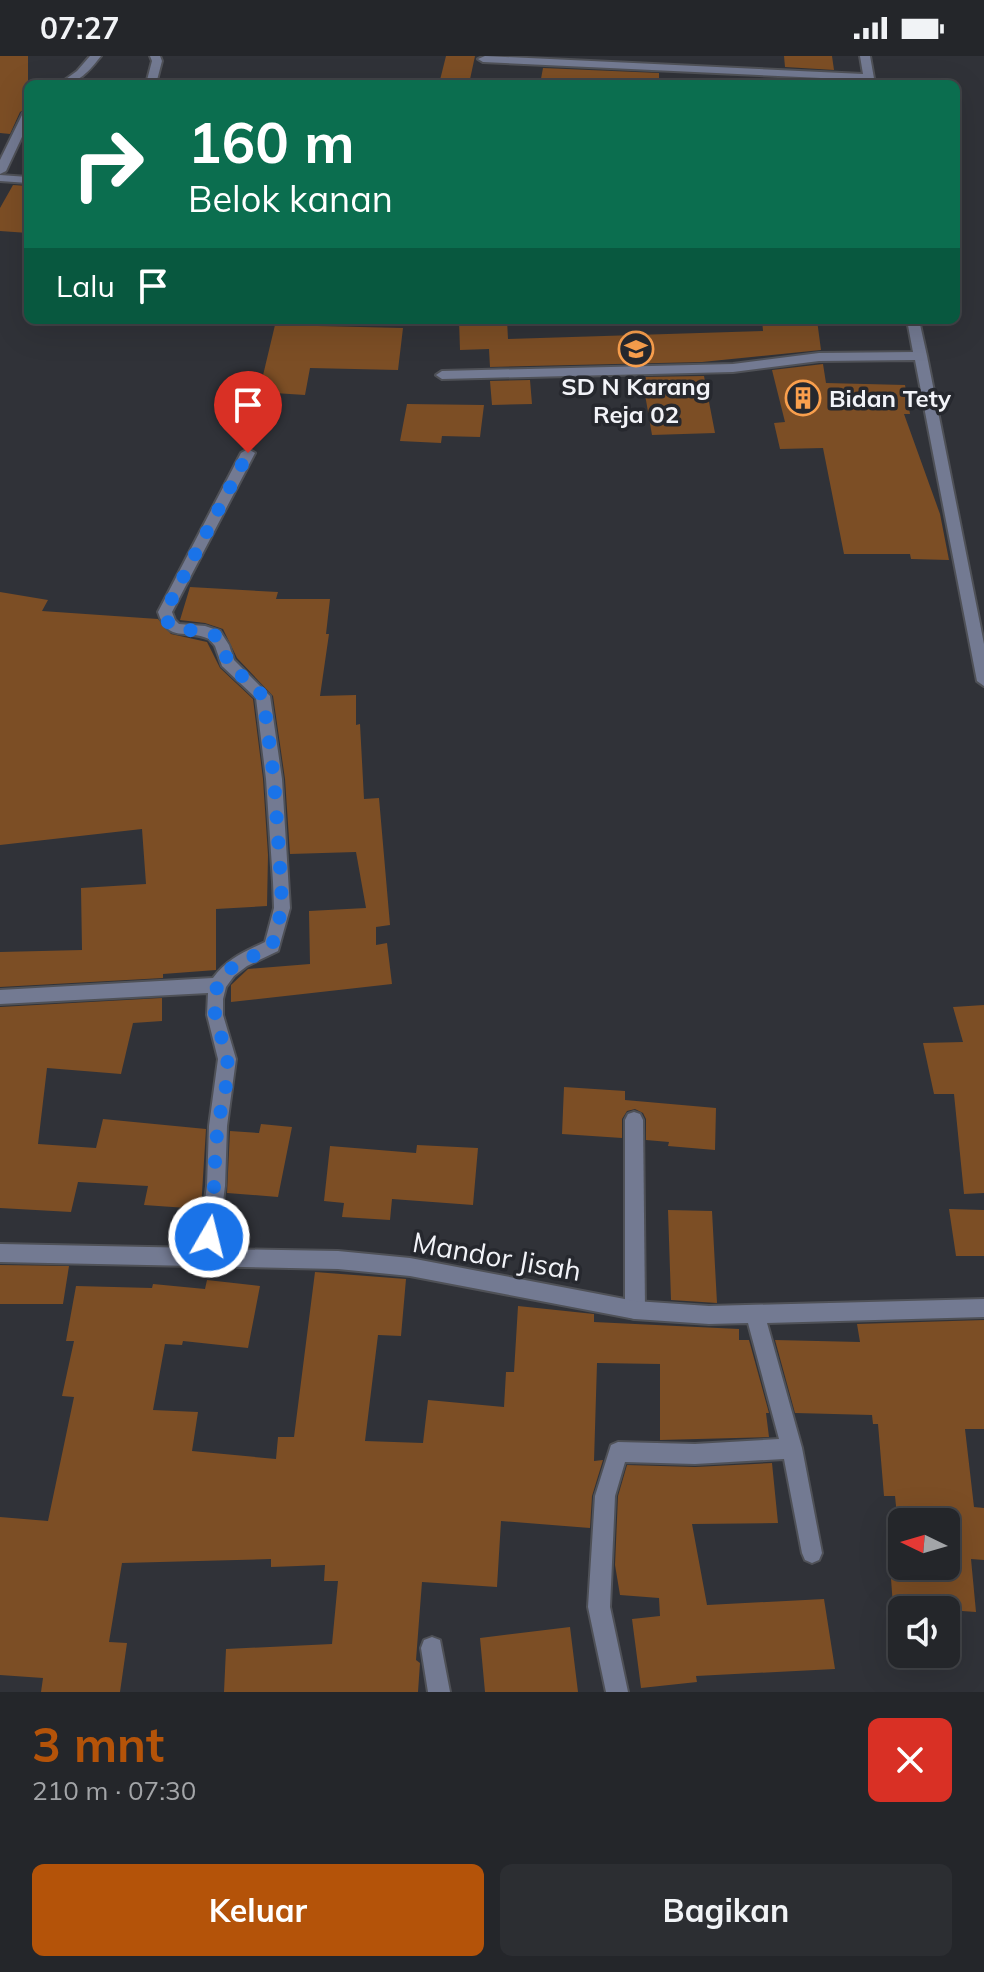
<!DOCTYPE html>
<html lang="id">
<head>
<meta charset="utf-8">
<style>
	:root { --surface:#24262a; --page:#2c2e32; --text:#f1f3f6; --muted:#a3a5a8; --line:#414347; --accent:#b45309 }
	body { margin:0; font-family:Mulish,sans-serif; background:var(--page); color:var(--text); height:100vh; display:flex; flex-direction:column; font-size:30px; white-space:nowrap }
	* { box-sizing:border-box; margin:0 }
	p { font-size:26px; color:var(--muted) }
	.icon { flex:none; width:44px; height:44px; fill:none; stroke:currentColor; stroke-width:2; stroke-linecap:round; stroke-linejoin:round }
	.map { position:relative; height:1636px; overflow:hidden }
	.details { display:flex; flex-direction:column; background:var(--surface); flex:1 }
	.details>* { flex:none }
	.banner { position:absolute; left:24px; top:24px; width:936px; height:244px; border-radius:12px; box-shadow:0 8px 32px #0002,0 0 0 2px var(--line); background:#0b6e4f; color:#fff; overflow:hidden }
	.needle { width:52px; rotate:275deg }
	.tools { position:absolute; left:888px; top:1452px; display:grid; gap:16px }
	.tools a { display:grid; place-items:center; width:72px; height:72px; border-radius:12px; background:var(--surface); box-shadow:0 8px 32px #0002,0 0 0 2px var(--line); font-size:40px }
	.pin { position:absolute; display:grid; place-items:center; width:68px; height:68px; color:#fff; margin:-82px -34px; border-radius:50% 50% 50% 0; rotate:-45deg; box-shadow:0 0 8px #0007 }
	.pin .icon { rotate:45deg }
	.me { position:absolute; width:88px; margin:-44px; rotate:8deg; stroke-linejoin:round; filter:drop-shadow(0 0 6px #0008) }
	.turn { display:flex; align-items:center; gap:28px; height:168px; padding:0 32px; font-size:36px }
	.turn .icon { width:104px; height:104px; stroke-width:2.5 }
	.turn b { display:block; font-size:56px; line-height:68px }
	.then { display:flex; align-items:center; height:76px; padding:0 32px; background:#0003; gap:16px; font-size:30px }
	.round { display:grid; place-items:center; flex:none; width:84px; height:84px; border-radius:12px; background:var(--page) }
	.summary { display:flex; align-items:center; justify-content:space-between; height:136px; padding:0 32px }
	h1 { font-size:48px; font-weight:700; line-height:60px; color:var(--accent) }
	.action { display:flex; gap:16px; margin-top:auto; padding:16px 32px }
	.action a { flex:1; height:92px; border-radius:12px; background:var(--accent); color:#fff; font-size:32px; font-weight:700; line-height:92px; text-align:center }
	.action a+a { background:var(--page); color:var(--text) }
	.status { display:flex; justify-content:space-between; align-items:center; height:56px; padding:0 40px; background:var(--surface); direction:ltr }
	.status svg { height:22px; fill:currentColor }
	.map>svg:first-child { display:block }
	.building { fill:#7c4e25; fill-rule:evenodd }
	.lines { fill:none; stroke-linecap:round; stroke-linejoin:round }
	.service-casing { stroke:#4f5157; stroke-width:4 }
	.minor-casing { stroke:#4f5157; stroke-width:4 }
	.service { fill:#737a92; fill-rule:evenodd }
	.minor { fill:#737a92; fill-rule:evenodd }
	.route { stroke:#1a73e8; stroke-width:14; stroke-dasharray:0 25.2 }
	.labels { text-anchor:middle; dominant-baseline:central; stroke-width:7; stroke-linejoin:round; paint-order:stroke }
	.far-poi-label { font-size:24px; font-weight:bold; fill:#f2f3f8; stroke:#26282e }
	.street-label { font-size:28px; fill:#f2f3f8; stroke:#26282e }
</style>
</head>
<body>
<div class="status"><b>07:27</b><svg viewBox="0 0 49 12"><path d="M0 12V9h3v3zM5 12V6h3v6zM10 12V3h3v9zM15 12V0h3v12zM26 1h20v11H26zM47 4h2v5h-2z"/></svg></div>
<div class="map">
<svg width="984" height="1636" viewBox="0 0 984 1636">
	<rect width="100%" height="100%" fill="#303238"/>
	<!-- building -->
	<path class="building" d="M0,0h28v51l-8,5 -10,22 -10,-1z
		M446,0h29l-6,28h-30z
		M784,0h48l2,14 -49,-3z
		M543,12l116,5v11h-119z
		M13,129l15,1v47l-28,-2v-23z
		M459,264h48l1,19 255,-8 -1,-11h55l4,30 -119,12 -212,5 -1,-18 -29,1z
		M275,269l128,3 -5,42 -88,-2 -5,27 -46,-3z
		M823,308l3,19 79,2 5,29h-6l36,100 9,46 -38,-1 -1,-5h-66l-21,-106 -43,1 -6,-26 11,-1 -13,-52z
		M704,320l11,57 -63,2 -10,-58z
		M530,324l2,24 -40,1 -2,-24z
		M407,348l77,1 -4,32 -38,-1 -1,7 -41,-2z
		M190,531l88,5 -2,7h54l-4,35h3l-9,62 36,-1v30l4,-1 4,75 15,-1 11,127 -14,2v18l11,-2 5,41 -161,18v-17l17,-16 62,-5 -1,-53 57,-3 -10,-56 -66,2 -5,-75 -12,-83 -36,-38 -14,-29 -18,-6 -25,-3z
		M0,536l48,8 -6,11 116,8 13,15 36,8 13,26 33,31 10,80 5,76 -1,51 -51,3v61l-53,4v4l-163,9v-35l82,-2 -1,-62 65,-4 -4,-55 -142,16z
		M162,942v23l-29,2 -12,51 -74,-6 -9,76 58,4 7,-29 103,10 -5,80 -57,-4 4,-19 -70,-4 -7,30 -71,-4v-201z
		M984,949v188l-20,1 -10,-100h-20l-11,-51 40,-1 -10,-35z
		M564,1031l61,4v9l91,8 -1,42 -47,-4 1,-4 -23,-2v-21l-3,-6 -8,-4 -8,2 -5,8v19l-60,-4z
		M261,1068l31,3 -14,70 -51,-4 3,-62 29,2z
		M417,1089l61,3 -5,57 -81,-6 -2,21 -48,-3 2,-14 -20,-2 6,-55 86,7z
		M949,1153l35,1v46h-28z
		M668,1154l44,1 5,92 -46,-3z
		M0,1209l69,1 -6,38h-63z
		M315,1216l91,7 -5,57 -23,-1 -13,106 58,2 5,-43 76,7 2,-35h8l4,-66 76,8v8l145,7v11h10l20,73h-3l3,24 -109,3v-76l-63,-1 -3,98 9,-1 -11,36 -2,32 -89,-7 -4,66 -75,-5 -6,78 4,3 -2,29h-194l2,-43 106,-5 6,-63h-14l1,-16 -54,2v-8l-149,4 -13,79 18,1 -7,49h-79l2,-14 -43,-3v-158l48,4 26,-124 -12,-1 12,-55h-8l10,-55 76,2 1,-4 52,5 2,-9 53,6 -12,62 -65,-7 -1,4 -17,-1 -12,66 45,2 -6,39 84,8 2,-22h16z
		M984,1264v109h-19l9,78 10,1v52l-13,-1 5,53 -83,-6 -3,-41 12,1 -7,-70h-11l-6,-72h-5l-1,-9 -77,-2 -20,-73 85,2 -3,-18zM902,1466h44v44h-44z
		M772,1407l6,60 -86,1 15,81 117,-6 11,70 -139,7 1,6 -56,6 -9,-69 28,-3 -1,-18 -39,-3 -5,-30 3,-69 9,-31 68,2z
		M570,1571l8,65h-93l-5,-54z"/>
	<g class="lines">
		<!-- service casing -->
		<g class="service-casing">
			<path id="service" d="M634,1056l6,2 3,6 2,190 -3,7 -7,2 -7,-2 -3,-7v-190l3,-6z"/>
		</g>
		<!-- minor casing -->
		<g class="minor-casing">
			<path id="minor" d="M90,0h11c-12,15 -22,28 -42,28l18,-13z
				M150,0h10l2,5 -6,23h-10l6,-23z
				M485,0l378,18 -3,-18h10l5,28h-10l-1,-4 -381,-18 -5,-3z
				M28,54v14l-22,47 -6,3v-14l23,-47z
				M0,119l28,2v6l-28,-2z
				M907,264h12l8,36 57,288v42l-7,-5 -62,-321 -96,1 -86,11 -291,7 -6,-4 6,-4 291,-7 86,-11 94,-1z
				M248,393l7,4 -83,159 3,8 4,4 26,2 15,5 9,14 5,15 36,36 12,83 8,129 -12,43 -31,15 -13,10 -8,11 -3,12v16l13,44 -9,67 -2,60 -8,63 121,2 72,7 225,43 74,5 275,-7v18l-217,6 35,125 20,105 -3,7 -7,3 -7,-3 -3,-7 -18,-94 -89,5 -70,-2 -10,34 -5,111 18,85h-22l-18,-85 7,-111 16,-51 7,-3 77,2 84,-5 -31,-116 -39,1 -74,-5 -225,-43 -72,-7 -338,-7v-18l198,4 9,-62 2,-60 9,-67 -11,-44 1,-22 -208,11v-14l213,-12c14,-19 31,-26 52,-36l9,-34 -1,-26 -7,-103 -10,-81 -34,-32 -7,-20 -6,-7c-23,-11 -41,5 -51,-27l83,-159z
				M432,1581l8,3 10,52h-22l-7,-44 3,-8z"/>
		</g>
		<!-- service -->
		<use href="#service" class="service"/>
		<!-- minor -->
		<use href="#minor" class="minor"/>
	</g>
	<g class="lines">
		<!-- route -->
		<path class="route" d="M209,1181c7,-37 4,-74 9,-111 3,-22 12,-46 9,-68 -4,-23 -20,-48 -9,-73 10,-23 35,-26 54,-39l10,-38 -1,-26 -7,-103 -11,-83 -36,-34c-7,-57 -58,-11 -62,-50l83,-159"/>
	</g>
	<!-- icons -->
	<defs>
		<g id="school-ring" transform="scale(1.8)"><circle r="9.5" fill="#26282e" stroke="#f99f4d" stroke-width="1.5"/><path d="M0-5L7-2L0 1L-7-2ZM-4 1L0 2.5L4 1V4Q0 6-4 4Z" fill="#f99f4d"/></g>
		<g id="building-ring" transform="scale(1.8)"><circle r="9.5" fill="#26282e" stroke="#f99f4d" stroke-width="1.5"/><path d="M-4-6H4V6H1V3H-1V6H-4ZM-2.5-4.3h1.7v1.8h-1.7ZM.8-4.3h1.7v1.8H.8ZM-2.5-1h1.7V.8h-1.7ZM.8-1h1.7V.8H.8Z" fill="#f99f4d"/></g>
	</defs>
	<g fill-rule="evenodd">
		<use href="#school-ring" x="636" y="293"/>
		<use href="#building-ring" x="803" y="342"/>
	</g>
	<g class="labels">
		<!-- far-poi labels -->
		<g class="far-poi-label">
			<text x="636" y="330">SD N Karang<tspan x="636" dy="28">Reja 02</tspan></text>
			<text x="829" y="342" text-anchor="start">Bidan Tety</text>
		</g>
		<!-- street labels -->
		<g class="street-label">
			<text transform="translate(497 1200) rotate(10)">Mandor Jisah</text>
		</g>
	</g>
</svg>
<div class="tools">
<a><svg class="needle" viewBox="-14 -14 28 28"><path d="M0-13l5 13h-10z" fill="#e53935"/><path d="M0 13l5-13h-10z" fill="#a3a5a8"/></svg></a>
<a><svg class="icon" aria-label="sound" viewBox="0 0 24 24"><path d="M4 9h4l5-4v14l-5-4H4zM17 9q2 3 0 6"/></svg></a>
</div>
<div class="pin" style="left:248px;top:397px;background:#d93025"><svg class="icon" aria-label="arrive" viewBox="0 0 24 24"><path d="M6 21V4h12l-3 4 3 4H6"/></svg></div>
<svg class="me" style="left:209px;top:1181px" viewBox="-20 -20 40 40"><circle r="17" fill="#1a73e8" stroke="#fff" stroke-width="3"/><path d="M0-11L8 9 0 5-8 9z" fill="#fff"/></svg>
<div class="banner">
<div class="turn"><svg class="icon" aria-label="right" viewBox="0 0 24 24"><path d="M7 20v-9h11M14 6l5 5-5 5"/></svg><div><b>160 m</b>Belok kanan</div></div>
<div class="then">Lalu<svg class="icon" aria-label="arrive" viewBox="0 0 24 24"><path d="M6 21V4h12l-3 4 3 4H6"/></svg></div>
</div>
</div>
<section class="details">
<div class="summary"><div><h1>3 mnt</h1><p>210 m · 07:30</p></div><a class="round" style="background:#d93025;color:#fff"><svg class="icon" aria-label="close" viewBox="0 0 24 24"><path d="M6 6l12 12M18 6L6 18"/></svg></a></div>
<div class="action"><a>Keluar</a><a>Bagikan</a></div>
</section>
</body>
</html>
